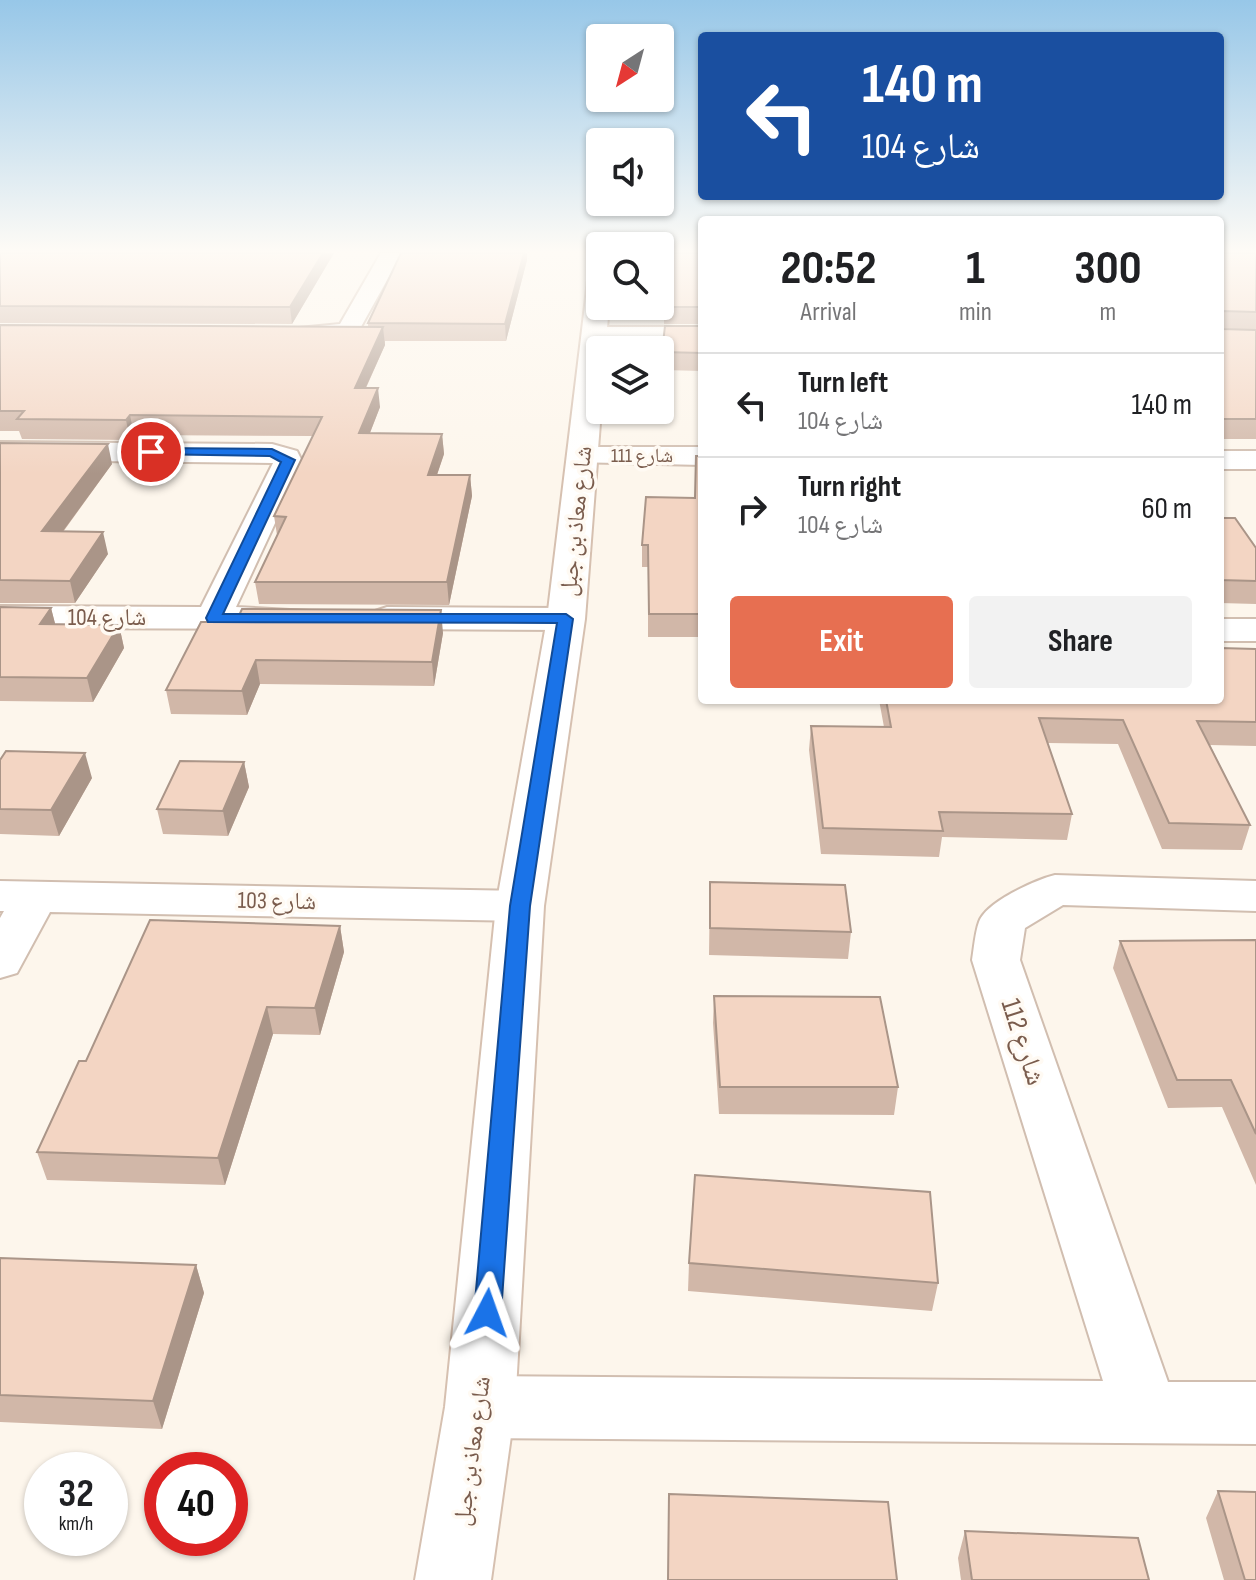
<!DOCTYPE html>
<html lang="en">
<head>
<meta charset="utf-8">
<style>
	:root { --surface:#fff; --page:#f2f2f2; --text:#202124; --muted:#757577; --line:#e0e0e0; --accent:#e76f51 }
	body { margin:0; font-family:"Sofia Sans Condensed","Noto Naskh Arabic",sans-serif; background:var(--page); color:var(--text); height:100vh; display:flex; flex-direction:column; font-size:30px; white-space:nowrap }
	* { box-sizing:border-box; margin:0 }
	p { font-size:26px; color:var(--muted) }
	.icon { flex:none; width:44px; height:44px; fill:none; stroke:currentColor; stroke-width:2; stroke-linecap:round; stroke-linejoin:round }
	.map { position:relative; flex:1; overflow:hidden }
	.side { position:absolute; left:698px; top:216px; width:526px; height:488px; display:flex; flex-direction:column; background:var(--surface); border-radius:8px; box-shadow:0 2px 6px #0004 }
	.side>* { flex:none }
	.hud { position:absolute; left:698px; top:32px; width:526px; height:168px; border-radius:8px; box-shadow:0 2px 6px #0004; background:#1a4fa0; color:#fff; overflow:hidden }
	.needle { width:52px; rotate:216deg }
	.controls { position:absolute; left:586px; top:24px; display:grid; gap:16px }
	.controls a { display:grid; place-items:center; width:88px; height:88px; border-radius:8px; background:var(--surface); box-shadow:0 2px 6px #0004; font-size:40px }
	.speed { position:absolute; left:24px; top:1452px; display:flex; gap:16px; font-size:40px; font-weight:700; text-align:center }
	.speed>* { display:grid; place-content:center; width:104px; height:104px; border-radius:50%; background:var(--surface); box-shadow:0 2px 6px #0004; line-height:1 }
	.speed small { font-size:20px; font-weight:400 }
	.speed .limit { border:12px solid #d22; background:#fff; color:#111 }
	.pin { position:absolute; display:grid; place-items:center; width:68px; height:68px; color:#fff; margin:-34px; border:4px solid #fff; border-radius:50%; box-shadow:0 2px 8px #0007 }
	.me { position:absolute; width:88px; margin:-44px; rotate:4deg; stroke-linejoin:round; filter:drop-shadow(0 0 6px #0008) }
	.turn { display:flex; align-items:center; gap:28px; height:168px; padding:0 32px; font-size:36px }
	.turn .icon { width:104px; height:104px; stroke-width:2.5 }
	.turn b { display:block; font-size:56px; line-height:68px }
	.eta { display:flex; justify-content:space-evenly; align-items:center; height:136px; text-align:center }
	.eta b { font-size:48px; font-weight:700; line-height:56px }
	.primary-button { display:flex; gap:16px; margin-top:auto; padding:16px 32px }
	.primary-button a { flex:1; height:92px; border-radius:8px; background:var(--accent); color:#fff; font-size:32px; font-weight:700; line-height:92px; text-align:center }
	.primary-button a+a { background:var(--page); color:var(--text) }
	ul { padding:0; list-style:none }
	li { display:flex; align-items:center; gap:24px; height:104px; padding:0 32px; border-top:2px solid var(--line) }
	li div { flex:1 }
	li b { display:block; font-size:30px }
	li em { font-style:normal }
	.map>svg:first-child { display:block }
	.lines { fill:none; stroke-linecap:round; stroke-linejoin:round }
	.street-casing { stroke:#d1beb0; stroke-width:4 }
	.secondary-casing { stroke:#d6c0b0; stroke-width:4 }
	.street { fill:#fff; fill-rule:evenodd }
	.secondary { fill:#fff; fill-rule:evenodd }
	.wall { fill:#d1b7a8 }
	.shaded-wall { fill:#aa9588 }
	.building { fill:#f3d5c3; stroke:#aa9588; stroke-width:2 }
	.route { fill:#1a73e8; stroke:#114b97; stroke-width:2 }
	.labels { text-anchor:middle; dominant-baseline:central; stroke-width:7; stroke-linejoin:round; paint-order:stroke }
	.far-street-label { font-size:20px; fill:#7a5c4d; stroke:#fffaf3 }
	.street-label { font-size:24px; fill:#7a5c4d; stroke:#fffaf3 }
	.near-street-label { font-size:28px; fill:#7a5c4d; stroke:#fffaf3 }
</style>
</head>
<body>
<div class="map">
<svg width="1256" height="1580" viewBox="0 0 1256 1580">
	<rect width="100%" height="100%" fill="#fdf6ec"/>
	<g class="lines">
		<!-- street casing -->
		<g class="street-casing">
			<path id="street" d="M381,253h21l-45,81 -23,7 -46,-2 -3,-5 3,-5 52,-5z
				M594,327h108v14l-117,-2 -3,-5z
				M0,442l272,2 25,7 6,12 -67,144 72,4 6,7 -6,7 -12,4 -296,-1v-22l201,1 72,-144 -273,-3z
				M583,447h119v18l-129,-3 -4,-6 4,-6z
				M1220,451h36v18h-36z
				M387,607l179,1 12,4 6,7 -6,7 -12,4 -179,-1 -12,-4 -6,-7 6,-7z
				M1220,619h36v22h-36z
				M1055,875l201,6v30l-193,-6 -38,23 -5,32 148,422h88v62l-776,-6 -23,-9 -10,-22 10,-22 23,-9 623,5 -131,-421c2,-12 3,-27 7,-38 7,-20 56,-42 76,-47z
				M0,881l520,10 16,4 7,11 -7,11 -16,4 -470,-9 -33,61 -17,5v-60l4,-7h-4z"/>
		</g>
		<!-- secondary casing -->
		<g class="secondary-casing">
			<path id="secondary" d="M600,265v41h9l-4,44h-5l1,60 -16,209 -41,287 -29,501 -24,173h-76l30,-173 51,-501 51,-287 42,-347z"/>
		</g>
		<!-- street -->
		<use href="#street" class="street"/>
		<!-- secondary -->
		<use href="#secondary" class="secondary"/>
	</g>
	<!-- wall -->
	<path class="wall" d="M0,253h334l-42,71 -292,-1z
		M401,253h126v7l-21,81h-121v4l-19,43 14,19 -10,26 72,1 2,20 -7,21h33l2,21 -23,109 -190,-1 -4,-22 22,-47 -3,-19 39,-80 -179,-1 -4,5 -108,-1 -3,-8h-19v-106l368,2v-4z
		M702,253v71h-38v-64h5z
		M1220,253h36v186h-36z
		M702,326v45l-40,-1v-18z
		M0,443l112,21 -49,68 45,22 -33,49h-75z
		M702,456v181h-54v-70h-6v-22l53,-47z
		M1220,518l36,30v56l-36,-1z
		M0,607l51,1 4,16 64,1 5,23 -31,54 -93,-1z
		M201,622l242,11 -9,53 -174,-2 -13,31 -76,-1 -5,-24z
		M1256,649v97l-46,-1 40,80 -8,25 -80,-1 -44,-105 -70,-1 24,71 -5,26 -125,-3 -3,20 -118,-3 -12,-104 2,-24 73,1 -5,-27h341z
		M0,760l92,18 -33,58 -59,-2z
		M244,762l5,25 -21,49 -65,-2 -6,-25z
		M710,882l141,50 -3,27 -139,-4z
		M340,926l4,26 -24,83 -47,-1 -48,151 -178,-5 -10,-28z
		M1256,940v245l-34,-78 -54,1 -55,-140 7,-27z
		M714,996l184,91 -4,28 -175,-1 -6,-91z
		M0,1258l196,7 8,28 -42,136 -162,-7z
		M689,1263l249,20 -6,28 -244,-20z
		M1218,1491l38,89h-32l-18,-62z
		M965,1531l184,49h-188l-3,-22z"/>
	<!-- shaded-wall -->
	<path class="shaded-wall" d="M323,253h11l-42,71 -2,-17z
		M524,253h3v7l-21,81 -1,-17z
		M383,327l2,18 -28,62 -2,-19z
		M378,388l2,19 -18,46 -3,-20z
		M130,415l4,20 -4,5 -4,-20z
		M442,434l2,20 -14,41 -2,-20z
		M108,444l4,20 -65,89 -5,-22z
		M470,475l2,21 -23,109 -2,-23z
		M103,532l5,22 -33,49 -5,-22z
		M51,608l6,23 -17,-7z
		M441,610l2,23 -9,53 -2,-24z
		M119,625l5,23 -31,54 -6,-24z
		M256,660l4,24 -13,31 -5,-24z
		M85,753l7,25 -33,58 -8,-26z
		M244,762l5,25 -21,49 -5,-25z
		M340,926l4,26 -24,83 -5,-27z
		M267,1007l6,27 -48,151 -7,-27z
		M196,1265l8,28 -42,136 -9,-28z"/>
	<!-- building -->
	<path class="building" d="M0,253h323l-33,54 -290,-1z
		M401,253h123l-19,71 -137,-1z
		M670,253h32v54h-38v-47h6z
		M1220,253h36v59l-34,-1v18l34,1v89h-36z
		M0,325l383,2 -28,61h23l-19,45 83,1 -14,41h42l-23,107h-192l31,-65 -12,-1 48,-99 -192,-2 -4,5 -109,-1 7,-8h-24z
		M665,326h37v27l-40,-1z
		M0,443l108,1 -66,87 61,1 -33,49 -70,-1z
		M696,456h6v158h-53l-1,-69h-6l4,-48 49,1z
		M1220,518h15l21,30v33l-36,-1z
		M0,607l51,1 -11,16 79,1 -32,53 -87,-1z
		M242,609l199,1 -9,52 -176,-2 -14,31 -76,-1 35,-68h35z
		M1220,648l36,1v73l-59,-1 53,104 -81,-2 -46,-103 -84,-2 33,96 -133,-2 4,19 -120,-3 -12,-102 80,1 -5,-27h334z
		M6,751l79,2 -34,57 -51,-1v-49z
		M180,761l64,1 -21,49 -66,-2z
		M710,882l135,3 6,47 -141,-4z
		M150,920l190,6 -25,82 -48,-1 -49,151 -181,-6 42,-91h7z
		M1256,940v194l-25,-54h-54l-57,-139z
		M714,996l166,1 18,90h-178z
		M695,1175l235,17 8,91 -249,-20z
		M0,1258l196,7 -43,136 -153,-6z
		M1218,1491l38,1v88h-11z
		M669,1494l219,8 9,78h-229z
		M965,1531l173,7 11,42h-177z"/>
	<!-- sky -->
	<linearGradient id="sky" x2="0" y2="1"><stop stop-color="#97c7e8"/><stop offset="0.53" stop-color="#fefbf6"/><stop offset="1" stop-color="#fefbf6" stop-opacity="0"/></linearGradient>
	<rect width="1256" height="474" fill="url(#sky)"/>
	<!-- route -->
	<path class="route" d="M151,448l121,1 23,11 -72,154h343l7,5 -43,287 -29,407 -4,8 -10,4 -9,-4 -4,-8 36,-407 47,-283 -349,-1 -2,-4 75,-156 -11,-6 -123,-2v-5z"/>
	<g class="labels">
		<!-- far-street labels -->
		<g class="far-street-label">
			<text x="642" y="456">شارع 111</text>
		</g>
		<!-- street labels -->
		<g class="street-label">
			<text transform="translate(576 521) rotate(-84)">شارع معاذ بن جبل</text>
			<text x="107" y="617">شارع 104</text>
			<text transform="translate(277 901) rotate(1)">شارع 103</text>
			<text transform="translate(472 1451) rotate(-82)">شارع معاذ بن جبل</text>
		</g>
		<!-- near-street labels -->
		<g class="near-street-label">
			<text transform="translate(1023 1042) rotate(72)">شارع 112</text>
		</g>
	</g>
</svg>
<div class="controls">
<a><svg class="needle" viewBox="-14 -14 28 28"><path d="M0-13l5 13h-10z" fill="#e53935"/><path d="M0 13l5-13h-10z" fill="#757577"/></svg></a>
<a><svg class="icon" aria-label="sound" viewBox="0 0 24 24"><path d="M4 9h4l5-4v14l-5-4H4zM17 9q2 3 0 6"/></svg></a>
<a><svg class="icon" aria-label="search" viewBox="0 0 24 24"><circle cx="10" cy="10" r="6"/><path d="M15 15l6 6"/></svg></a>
<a><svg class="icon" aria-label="layers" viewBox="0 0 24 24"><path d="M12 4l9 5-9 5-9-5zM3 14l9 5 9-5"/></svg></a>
</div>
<div class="speed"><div>32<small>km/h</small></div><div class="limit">40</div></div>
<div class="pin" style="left:151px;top:452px;background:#d93025"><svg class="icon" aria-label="arrive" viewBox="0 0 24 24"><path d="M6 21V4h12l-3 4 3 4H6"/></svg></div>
<svg class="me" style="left:487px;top:1313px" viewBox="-20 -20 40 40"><path d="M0-17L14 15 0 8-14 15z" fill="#1a73e8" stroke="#fff" stroke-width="4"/></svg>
<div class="hud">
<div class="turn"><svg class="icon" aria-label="left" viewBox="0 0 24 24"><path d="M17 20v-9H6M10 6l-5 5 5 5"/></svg><div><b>140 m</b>شارع 104</div></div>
</div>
<section class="side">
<div class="eta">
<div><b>20:52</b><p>Arrival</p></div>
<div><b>1</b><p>min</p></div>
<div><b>300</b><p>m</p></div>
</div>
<ul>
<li><svg class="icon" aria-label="left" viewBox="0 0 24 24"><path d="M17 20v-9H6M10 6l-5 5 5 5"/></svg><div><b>Turn left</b><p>شارع 104</p></div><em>140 m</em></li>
<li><svg class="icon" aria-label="right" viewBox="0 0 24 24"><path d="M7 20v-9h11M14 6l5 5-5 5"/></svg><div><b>Turn right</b><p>شارع 104</p></div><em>60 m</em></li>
</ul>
<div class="primary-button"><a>Exit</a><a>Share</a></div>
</section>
</div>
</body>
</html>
